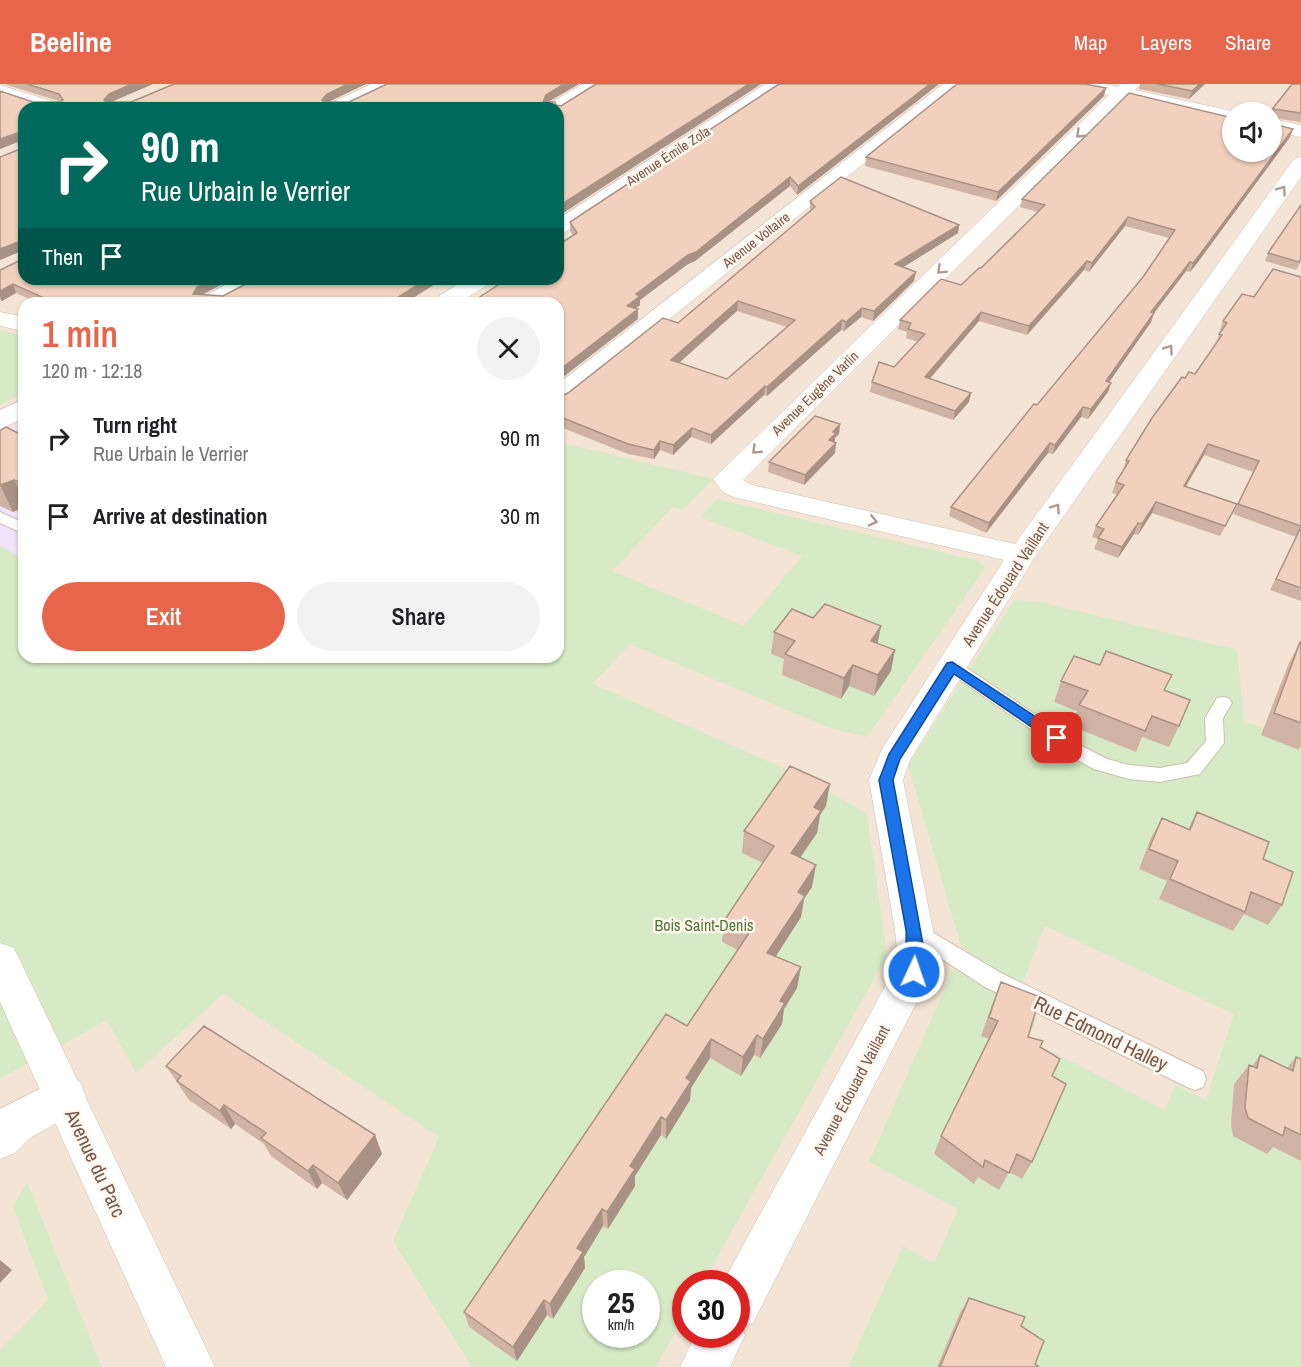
<!DOCTYPE html>
<html lang="en">
<head>
<meta charset="utf-8">
<style>
	:root { --surface:#fff; --page:#f2f2f2; --text:#202124; --muted:#757577; --accent:#e7654b }
	body { margin:0; font-family:"Archivo Narrow",sans-serif; background:var(--page); color:var(--text); height:100vh; display:flex; flex-direction:column; font-size:22px; white-space:nowrap }
	* { box-sizing:border-box; margin:0 }
	p { font-size:20px; color:var(--muted) }
	.icon { flex:none; width:33px; height:33px; fill:none; stroke:currentColor; stroke-width:2; stroke-linecap:round; stroke-linejoin:round }
	.map { position:relative; flex:1; overflow:hidden }
	.drawer { position:absolute; left:18px; top:213px; width:546px; height:366px; display:flex; flex-direction:column; background:var(--surface); border-radius:18px; box-shadow:0 2px 4px #0004 }
	.drawer>* { flex:none }
	.hud { position:absolute; left:18px; top:18px; width:546px; height:183px; border-radius:18px; box-shadow:0 2px 4px #0004; background:#00695c; color:#fff; overflow:hidden }
	.tools { position:absolute; left:1222px; top:18px; display:grid; gap:12px }
	.tools a { display:grid; place-items:center; width:60px; height:60px; border-radius:50%; background:var(--surface); box-shadow:0 2px 4px #0004; font-size:30px }
	.speed { position:absolute; left:582px; top:1186px; display:flex; gap:12px; font-size:30px; font-weight:700; text-align:center }
	.speed>* { display:grid; place-content:center; width:78px; height:78px; border-radius:50%; background:var(--surface); box-shadow:0 2px 4px #0004; line-height:1 }
	.speed small { font-size:15px; font-weight:400 }
	.speed .limit { border:9px solid #d22; background:#fff; color:#111 }
	.pin { position:absolute; display:grid; place-items:center; width:51px; height:51px; color:#fff; margin:-26px; border-radius:12px; box-shadow:0 3px 9px #0006 }
	.me { position:absolute; width:66px; margin:-33px; rotate:3deg; stroke-linejoin:round; filter:drop-shadow(0 0 4px #0008) }
	.turn { display:flex; align-items:center; gap:21px; height:126px; padding:0 24px; font-size:27px }
	.turn .icon { width:78px; height:78px; stroke-width:2.5 }
	.turn b { display:block; font-size:42px; line-height:51px }
	.then { display:flex; align-items:center; height:57px; padding:0 24px; background:#0003; gap:12px; font-size:22px }
	.round { display:grid; place-items:center; flex:none; width:63px; height:63px; border-radius:32px; background:var(--page) }
	.head { display:flex; align-items:center; justify-content:space-between; height:102px; padding:0 24px }
	h1 { font-size:36px; font-weight:600; line-height:45px; color:var(--accent) }
	.action { display:flex; gap:12px; margin-top:auto; padding:12px 24px }
	.action a { flex:1; height:69px; border-radius:36px; background:var(--accent); color:#fff; font-size:24px; font-weight:600; line-height:69px; text-align:center }
	.action a+a { background:var(--page); color:var(--text) }
	ul { padding:0; list-style:none }
	li { display:flex; align-items:center; gap:18px; height:78px; padding:0 24px }
	li div { flex:1 }
	li b { display:block; font-size:22px }
	li em { font-style:normal }
	header { display:flex; align-items:center; gap:36px; box-sizing:border-box; height:84px; padding:0 30px; background:var(--accent); color:#fff }
	header strong { font-size:28px }
	nav { display:flex; gap:33px; margin-inline-start:auto; font-size:21px }
	.map>svg:first-child { display:block }
	.residential { fill:#f4e4d5; fill-rule:evenodd }
	.education { fill:#f0e3f9 }
	.green { fill:#d6ebc5; fill-rule:evenodd }
	.lines { fill:none; stroke-linecap:round; stroke-linejoin:round }
	.service-casing { stroke:#d1bcaf; stroke-width:2 }
	.minor-casing { stroke:#d1bcaf; stroke-width:1 }
	.tertiary-casing { stroke:#d1bcaf; stroke-width:1 }
	.service { fill:#fff; fill-rule:evenodd }
	.minor { fill:#fff; fill-rule:evenodd }
	.tertiary { fill:#fff; fill-rule:evenodd }
	.wall { fill:#d0b3a3; fill-rule:evenodd }
	.shaded-wall { fill:#a99285 }
	.building { fill:#f2d0be; stroke:#a99285; stroke-width:1.5; fill-rule:evenodd }
	.oneway { stroke:#ad9b93 }
	.route { fill:#1a73e8; stroke:#114b97; stroke-width:1.5 }
	.labels { text-anchor:middle; dominant-baseline:central; stroke-width:5; stroke-linejoin:round; paint-order:stroke }
	.far-street-label { font-size:14px; fill:#77584b; stroke:#fff7ed }
	.street-label { font-size:16px; fill:#77584b; stroke:#fff7ed }
	.park-label { font-size:16px; fill:#537740; stroke:#fff7ed }
	.near-street-label { font-size:20px; fill:#77584b; stroke:#fff7ed }
</style>
</head>
<body>
<header>
<strong>Beeline</strong>
<nav><a>Map</a><a>Layers</a><a>Share</a></nav>
</header>
<div class="map">
<svg width="1301" height="1283" viewBox="0 0 1301 1283">
	<rect width="100%" height="100%" fill="#fdf3e7"/>
	<!-- residential -->
	<path class="residential" d="M0,0h1301v1283h-1301zM24,24h534v171h-534zM1233,28h39v40h-39zM24,219h534v354h-534zM596,1200h50v51h-50zM686,1200h50v51h-50z"/>
	<!-- education -->
	<path class="education" d="M24,337v142l-24,-13v-115z"/>
	<!-- green -->
	<path class="green" d="M0,246l24,6v56l-24,13z
		M558,358l156,37 -31,31 -10,-3 -61,64 132,55 58,-70 -102,-39 17,-18 262,62 6,7 -118,169 -37,-9 -200,-84 -37,40 204,90 70,39 20,143 -185,328h-16l-1,30 -29,53h-184l-79,-126 46,-104 -216,-143 -87,79 -29,-53 -107,59v-533l24,13v98h534zM596,1200h50v51h-50z
		M1014,516l27,2 196,48 7,71 57,20v626h-453l55,-121 31,17 24,-54 -89,-47 93,-213 -54,-184zM1045,842l189,88 -28,86 -31,-15 -10,25 -137,-71 9,-21 -22,-15z
		M27,1098l75,185h-102v-17l48,-50 -35,-93z"/>
	<g class="lines">
		<!-- service casing -->
		<g class="service-casing">
			<path id="service" d="M0,428l24,11v11l-24,-11z
				M952,576l6,2 122,83 27,14 22,6 31,3 27,-5 19,-22 -1,-23 12,-20 6,-1 6,1 3,5 -9,15 1,25 -24,31 -40,8 -31,-3 -35,-10 -26,-14 -122,-85 -3,-4 3,-4z
				M915,838l86,51 202,98 3,8 -3,8 -8,3 -8,-3 -202,-100 -77,-50 -3,-6 3,-6z"/>
		</g>
		<!-- minor casing -->
		<g class="minor-casing">
			<path id="minor" d="M371,0h23l-3,4 -42,20h-23l3,-4z
				M583,0h22l-45,28h-2v-4h-13l3,-4z
				M765,0h21l-221,148 -7,2v-15z
				M943,0h20l-396,317 -9,3v-20z
				M1072,0h33l13,3 3,-3h19l-5,6 102,22h-4v10l-107,-23 -383,381 9,5 263,59 279,-385 7,-2v20l-268,383 -123,200 -7,20 30,150 2,20 -3,22 -179,351 -11,4 3,8 -15,32h-50l15,-32h41v-51h-14l172,-314 3,-20 -2,-20 -26,-150 13,-31 122,-189 -271,-63 -10,-5 -10,-13 396,-384 -34,-7z
				M0,1l61,19 3,4h-27l-37,-12z
				M1272,35l29,6v12l-29,-6z
				M236,195h27l-3,5 -34,19h-28l3,-5z
				M466,195h26l-3,5 -30,19h-26l3,-5z
				M0,228l24,5v14l-24,-5z
				M24,315v19l-24,11v-19z
				M65,992l15,6 6,14 -6,14 -50,28 -15,15 -15,6v-50z"/>
		</g>
		<!-- tertiary casing -->
		<g class="tertiary-casing">
			<path id="tertiary" d="M0,859l14,5 201,419h-49l-166,-365z"/>
		</g>
		<!-- service -->
		<use href="#service" class="service"/>
		<!-- minor -->
		<use href="#minor" class="minor"/>
		<!-- tertiary -->
		<use href="#tertiary" class="tertiary"/>
	</g>
	<!-- wall -->
	<path class="wall" d="M4,0h149l-42,18h20l235,-18 -38,18h21l38,-18h192l-31,18 8,3 5,1 35,-22h165l-201,131 -2,-3v-104h-534v171l125,4 53,12 21,1 32,-17h188l-38,24h-367l-22,-10 -14,8 -2,-1v-30l21,-10v-9l-21,9v-103l23,-9v-8l-23,9v-58l33,11h29z
		M779,0h160l-142,111 -7,-9 -95,75 -7,3 -48,36v5l-5,4 3,10 -65,-84 -3,-4v-9z
		M1140,0h65l-16,15 -50,-10z
		M1301,0v38l-28,-4v6l17,13 -92,125 -8,10 -4,-1 -32,42 -3,9 -42,60 2,1 -3,9 -20,27 -7,-2 -28,37 -5,-1 -62,80 -37,-17 2,-9 86,-102 106,-128 26,-39 -44,-12 -36,46 -5,-2 -57,65 -48,-14 -49,58 39,23 -16,18 -83,-28 2,-10 22,-15 24,-25 -12,-4 1,-6 -9,-3 2,-9 61,-35 20,-17 57,-56 -18,-5 2,-8 250,-47 -2,-40z
		M1104,12l-108,105 -131,-35 1,-9z
		M810,117l149,24 -1,8 -55,34 11,14 -41,40 -12,-4 -17,14 -3,-1 -74,66 -3,-1 -53,49 -20,-7 -18,18 -13,-5 -6,9 -26,-5 -70,-28v-29l10,-4 110,-70 133,-112 -1,-1zM737,227l50,16 -60,52 -48,-16z
		M1268,169l33,9 -5,8 -31,-9z
		M1301,193v324l-31,-11 26,-53 -63,-23 20,-42 -49,-17 -18,31 51,18 -17,32 -68,-23 -14,22 -4,-1 -16,24 -24,-9 4,-10 -6,-2 4,-11 21,-32 -5,-1 4,-11 7,-11 3,-11 59,-82 10,-4 21,-30 7,-23 31,-24z
		M840,340l-1,10 -4,4v15l-31,32 -36,-13 1,-10z
		M0,347l24,5v71l-11,5 -13,-6z
		M774,548l104,11 13,28 -17,25 -25,-10 -8,13 -59,-24 2,-16 -13,-5z
		M1300,558l1,105h-1l-1,3 -38,-15 27,-70z
		M1061,597l104,10 14,35 -10,21 -27,-10 -6,15 -65,-26 6,-15 -23,-9z
		M826,722l-6,9 -3,18 -17,25 12,29 -8,12 -3,18 -25,39 21,32 -13,21 -2,15 -22,34 -6,-3 -13,21 -31,-18 -19,30 -1,12 -24,39 -5,-4 -26,41v10l-27,43 -5,-3 -19,31 1,11 -32,51 -6,-4 -30,46 -48,-34 -5,-15 223,-286 51,-76 -16,-8 2,-21 39,-58 -21,-10 2,-22z
		M1197,728l66,47 19,46 -14,20 -24,-11 -11,17 -74,-32 8,-18 -28,-12 12,-31 11,-20 26,11z
		M1001,898l27,55 12,10 12,29 -20,86 -10,17 -13,-7 -10,18 -21,-13 -4,7 -40,-30 7,-18 48,-97 -8,-3 12,-34z
		M1260,971l27,13 9,-11 5,2v102l-28,-14 -6,7 -34,-18 -2,-11 3,-41 15,-19 3,1z
		M166,982l209,69 7,19 -35,46 -25,-17 -5,6 -46,-33 -7,-12 -29,-20 -4,5 -42,-29z
		M969,1214l52,28 14,38 4,3h-102l23,-54z"/>
	<!-- shaded-wall -->
	<path class="shaded-wall" d="M132,0h21l-42,18 -4,6 -3,-8 5,-6z
		M348,0h18l-38,18 -4,6 -2,-8 5,-6z
		M564,0h15l-33,19 -3,-1 3,-7z
		M749,0h12l-201,131 -1,-9z
		M930,0h9l-142,111 1,-9z
		M1200,0h5l-16,15 3,-8z
		M1106,4l-2,8 -108,105 2,-9z
		M1293,45l-3,8 -92,125 -8,10 3,-9z
		M20,48l3,8 -23,9v-10z
		M790,93v9l-95,75 -7,3 -48,36v5l-13,10v-9l9,-12z
		M1128,133l-3,9 -36,46 3,-9z
		M959,141l-1,8 -64,40 1,-9z
		M21,157l3,9 -24,10v-11z
		M1087,177l-3,9 -57,65 2,-9z
		M1190,178l-4,9 -32,42 -3,9 -48,69 3,-10 45,-69z
		M916,188l-2,9 -41,40 1,-10z
		M212,195h20l-32,17 -7,-2 4,-7z
		M427,195h16l-38,24h-16z
		M13,200l3,9 -14,8 -2,-5v-5z
		M59,215l1,4h-7v-1z
		M738,217l-1,10 -66,59v-10z
		M862,224l-1,9 -17,14 2,-9z
		M638,225v10l-80,62v-10z
		M981,228l-2,9 -56,65 2,-9z
		M842,236l-1,10 -74,66v-9z
		M1111,299l-3,9 -20,27 3,-10z
		M765,302l-1,9 -53,49v-9z
		M971,309l-2,9 -16,18 2,-9z
		M1083,323l-2,10 -28,37 2,-9z
		M840,340l-1,10 -4,4v5l-6,-3 4,-8z
		M692,344l-1,9 -18,18v-10z
		M660,357v9l-6,9v-9z
		M836,359l-1,10 -31,32 1,-10z
		M1050,359l-2,10 -62,80 3,-10z
		M1208,360l-4,11 -24,41 4,-10z
		M14,396l10,20v7l-11,5 -13,-27z
		M1156,418l-4,11 -14,22 4,-11z
		M1138,439l-4,11 -16,24 4,-11z
		M881,542l-4,21 -6,-6z
		M895,566l-4,21 -17,25 4,-21z
		M853,581l-4,21 -8,13 3,-21z
		M830,700l-4,22 -6,9 -3,18 -29,42 3,-22 23,-46z
		M816,781l-4,22 -8,12 -3,18 -36,56 2,-20 31,-61z
		M801,883l-4,21 -13,21 -2,15 -22,34 3,-19 17,-38z
		M757,951l-3,20 -13,21 2,-19z
		M711,955l-1,19 -19,30 -1,12 -24,39v-19l20,-42z
		M224,1021l11,19 -4,5 -11,-18z
		M661,1033v18l-26,41v10l-27,43 -1,-17 23,-46z
		M375,1051l7,19 -35,46 -9,-17z
		M313,1081l9,18 -5,6 -9,-18z
		M602,1125l1,17 -19,31 1,11 -32,51 -3,-15 27,-56z
		M0,1176l12,10 -12,13z
		M544,1216l3,15 -30,46 -4,-14z"/>
	<!-- building -->
	<path class="building" d="M27,0h105l-23,10 -5,6 2,2h25l43,-18h174l-21,10 -5,6 2,2h25l38,-18h177l-18,11 -3,7h12l1,3 5,1 35,-22h153l-190,122 -1,-1v-97h-534v171h116l9,4 7,-4h56l-15,8 -4,7 30,2 32,-17h172l-38,24h-320l-10,-4 -6,3 -40,-18 -13,7v-21l21,-10v-19l-21,8v-92l23,-9v-14l-3,-2 -20,7v-48l33,11h28l2,-2 -4,-6z
		M779,0h151l-132,102 -8,-9 -94,75 -8,3 -52,39 4,2 -13,10 11,3 -80,62v-68h-87l36,-24h51v-34l19,-12 -7,-11z
		M957,0h128l21,4 -108,104 -132,-35z
		M1157,0h43l-8,7z
		M1292,0h9v29l-27,-4 -1,15 20,5 -92,124 -8,10 -3,-1 -39,50 3,1 -48,68 5,2 -20,26 -8,-2 -28,38 -5,-2 -61,80 -38,-16 83,-103 3,1 106,-128 32,-47 -47,-13 -36,46 -5,-2 -58,65 -48,-14 -56,65 46,16 -16,18 -83,-29 7,-20 15,5 31,-33 -17,-5 3,-6 -11,-3 41,-41 20,6 18,-17h2l64,-63 -23,-6 107,-106 104,25v34h39v-40h-2z
		M841,93l118,48 -64,39 21,8 -42,39 -12,-3 -16,14 -4,-2 -75,67 -2,-1 -54,49 -19,-7 -19,17 -13,-4 -6,9 -26,-6 -70,-28v-19l10,-4 95,-75 15,5 137,-116 -5,-6zM738,217l57,19 -68,59 -56,-19z
		M1301,121v54l-2,3 -31,-9z
		M1273,185l28,8v249l-63,-22 21,-43 -51,-17 -24,42 53,18 -12,22 -69,-24 -14,22 -4,-1 -16,24 -24,-9 6,-9 -8,-3 28,-41 -8,-3 13,-21 -3,-1 26,-42 30,-41 3,1 4,-6 6,2 27,-39 -3,-1 8,-11 -4,-2 19,-27 12,3z
		M815,332l25,8 -7,8 3,1 -7,7 7,3 -31,32 -36,-13z
		M6,343l18,9v48l-10,-4 -14,5v-54z
		M1301,443v61l-25,-9z
		M825,520l56,22 -10,15 24,9 -17,25 -25,-10 -9,13 -59,-24 10,-13 -21,-9 18,-23 21,9z
		M1300,558h1v81l-27,-10z
		M1106,567l66,24 -8,15 26,10 -11,26 -27,-10 -7,15 -66,-26 9,-14 -27,-10 13,-25 26,9z
		M790,682l40,18 -16,23 7,4 -30,42 25,12 -18,27 7,4 -38,57 34,14 -21,34 5,2 -22,36 -6,-4 -14,22 -32,-18 -25,39 5,3 -25,39 -5,-3 -31,49 5,3 -28,43 -5,-3 -25,39 6,4 -33,52 -6,-4 -31,47 -49,-35 202,-298 21,12 62,-93 -25,-12 50,-75 -30,-15z
		M1197,728l72,30 -6,17 30,13 -11,33 -31,-13 -6,20 -75,-33 8,-18 -29,-12 13,-31 28,12z
		M1001,898l39,15 -12,40 15,4 -3,6 20,12 -8,17 14,8 -34,78 -15,-8 -8,19 -24,-13 -2,7 -42,-31 57,-115 -9,-4z
		M204,942l171,109 -37,48 -25,-18 -5,6 -47,-33 5,-5 -42,-28 -4,6 -43,-30 4,-5 -15,-10z
		M1260,971l33,16 3,-14 5,2v76l-16,-8 -2,9 -35,-18 -3,-11 4,-42 8,3z
		M969,1214l56,19 -4,9 23,15 -9,23 4,3h-99z"/>
	<!-- one-way arrows -->
	<defs><path id="oneway-chevron" d="M-2-3.5L2.5 0L-2 3.5" fill="none" stroke-width="1.6" stroke-linecap="round" stroke-linejoin="round" transform="scale(1.5)"/></defs>
	<g class="oneway">
		<use href="#oneway-chevron" transform="translate(1080 50) rotate(136)"/>
		<use href="#oneway-chevron" transform="translate(1282 106) rotate(-55)"/>
		<use href="#oneway-chevron" transform="translate(941 186) rotate(136)"/>
		<use href="#oneway-chevron" transform="translate(1169 265) rotate(-55)"/>
		<use href="#oneway-chevron" transform="translate(756 366) rotate(136)"/>
		<use href="#oneway-chevron" transform="translate(1056 424) rotate(-55)"/>
		<use href="#oneway-chevron" transform="translate(873 437) rotate(13)"/>
	</g>
	<!-- route -->
	<path class="route" d="M952,578l110,72 2,4 -2,3h-10l-98,-67 -54,85 -7,21 31,170 -5,27 -5,3 -6,-3c-4,-8 -1,-35 -2,-47l-27,-150 10,-26 58,-91z"/>
	<g class="labels">
		<!-- far-street labels -->
		<g class="far-street-label">
			<text transform="translate(668 72) rotate(-33)">Avenue Émile Zola</text>
			<text transform="translate(756 156) rotate(-38)">Avenue Voltaire</text>
			<text transform="translate(815 309) rotate(-44)">Avenue Eugène Varlin</text>
		</g>
		<!-- street labels -->
		<g class="street-label">
			<text transform="translate(1005 500) rotate(-57)">Avenue Édouard Vaillant</text>
			<text transform="translate(851 1006) rotate(-62)">Avenue Édouard Vaillant</text>
		</g>
		<!-- park labels -->
		<g class="park-label">
			<text x="704" y="841">Bois Saint-Denis</text>
		</g>
		<!-- near-street labels -->
		<g class="near-street-label">
			<text transform="translate(1101 949) rotate(26)">Rue Edmond Halley</text>
			<text transform="translate(96 1079) rotate(65)">Avenue du Parc</text>
		</g>
	</g>
</svg>
<div class="tools">
<a><svg class="icon" aria-label="sound" viewBox="0 0 24 24"><path d="M4 9h4l5-4v14l-5-4H4zM17 9q2 3 0 6"/></svg></a>
</div>
<div class="speed"><div>25<small>km/h</small></div><div class="limit">30</div></div>
<div class="pin" style="left:1057px;top:654px;background:#d93025"><svg class="icon" aria-label="arrive" viewBox="0 0 24 24"><path d="M6 21V4h12l-3 4 3 4H6"/></svg></div>
<svg class="me" style="left:914px;top:888px" viewBox="-20 -20 40 40"><circle r="17" fill="#1a73e8" stroke="#fff" stroke-width="3"/><path d="M0-11L8 9 0 5-8 9z" fill="#fff"/></svg>
<div class="hud">
<div class="turn"><svg class="icon" aria-label="right" viewBox="0 0 24 24"><path d="M7 20v-9h11M14 6l5 5-5 5"/></svg><div><b>90 m</b>Rue Urbain le Verrier</div></div>
<div class="then">Then<svg class="icon" aria-label="arrive" viewBox="0 0 24 24"><path d="M6 21V4h12l-3 4 3 4H6"/></svg></div>
</div>
<section class="drawer">
<div class="head"><div><h1>1 min</h1><p>120 m · 12:18</p></div><a class="round"><svg class="icon" aria-label="close" viewBox="0 0 24 24"><path d="M6 6l12 12M18 6L6 18"/></svg></a></div>
<ul>
<li><svg class="icon" aria-label="right" viewBox="0 0 24 24"><path d="M7 20v-9h11M14 6l5 5-5 5"/></svg><div><b>Turn right</b><p>Rue Urbain le Verrier</p></div><em>90 m</em></li>
<li><svg class="icon" aria-label="arrive" viewBox="0 0 24 24"><path d="M6 21V4h12l-3 4 3 4H6"/></svg><div><b>Arrive at destination</b></div><em>30 m</em></li>
</ul>
<div class="action"><a>Exit</a><a>Share</a></div>
</section>
</div>
</body>
</html>
